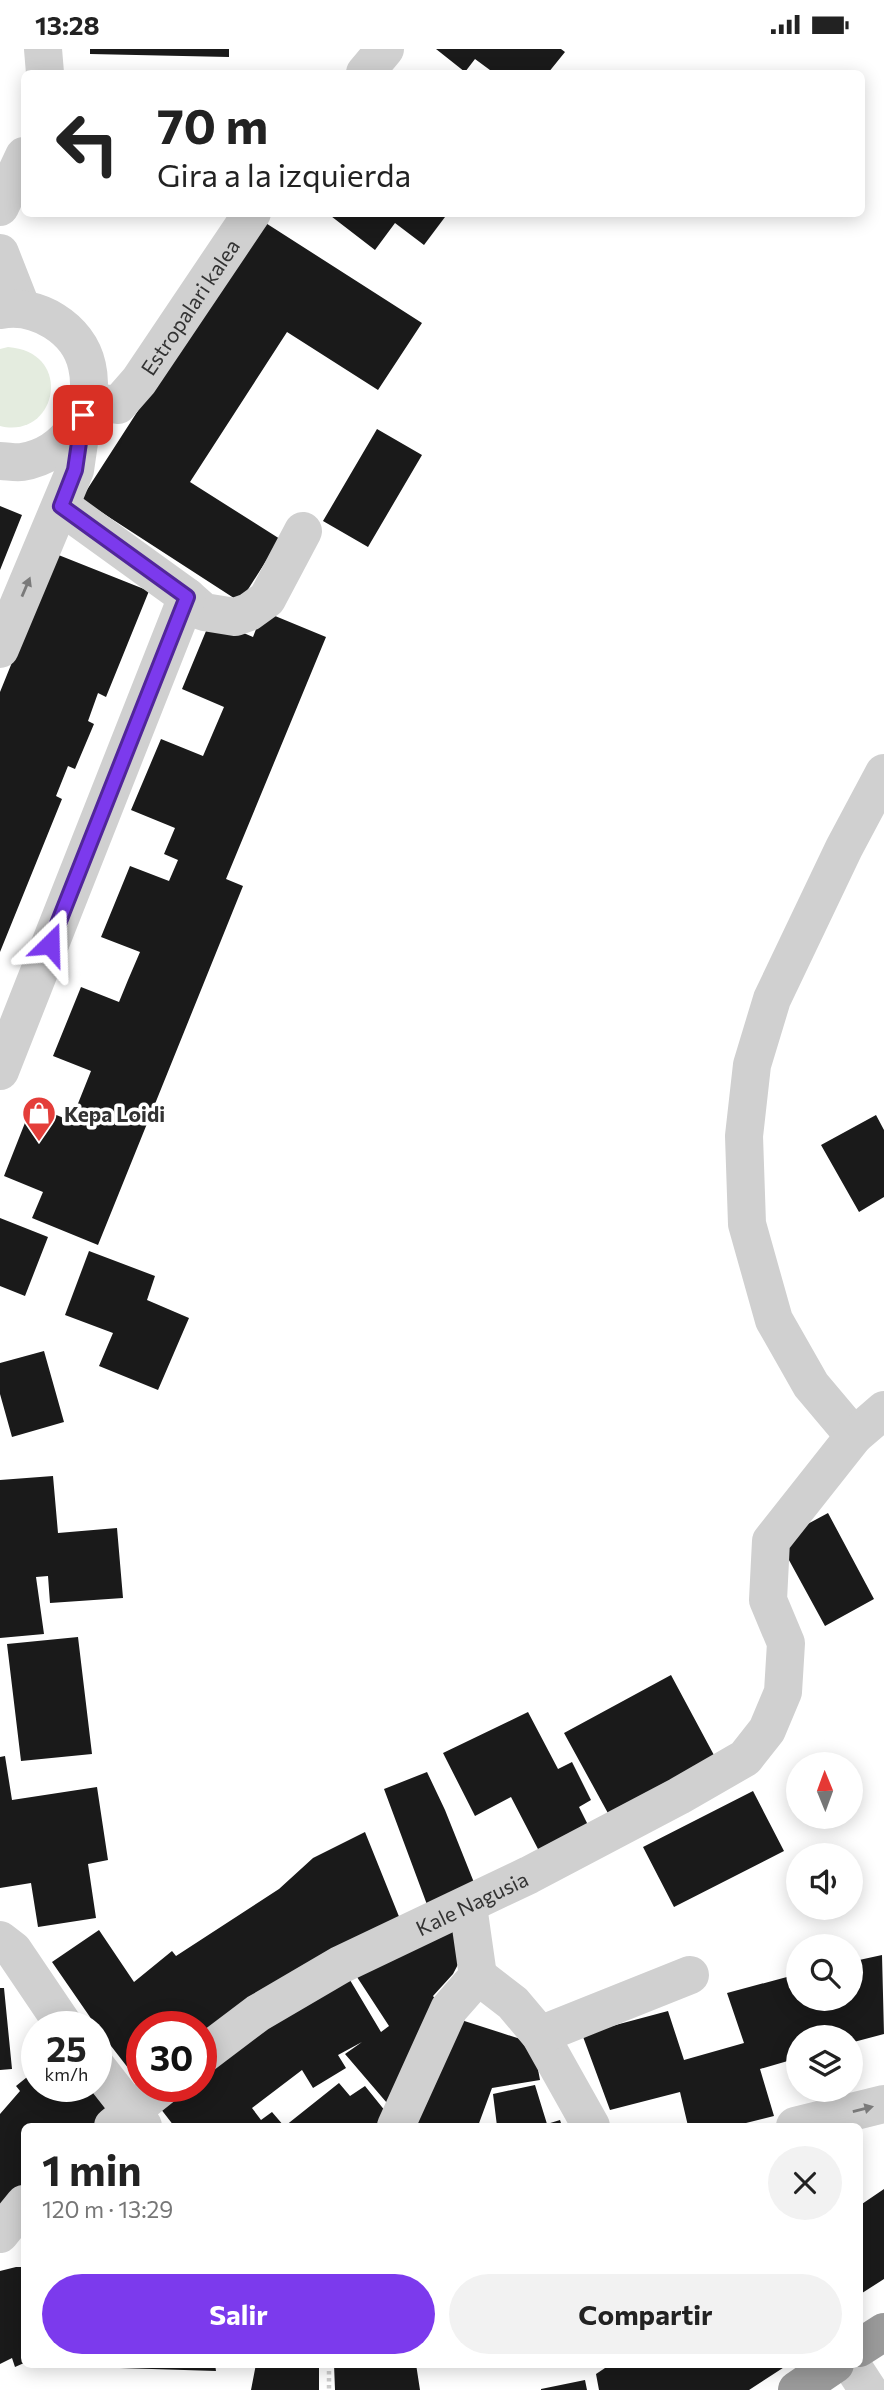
<!DOCTYPE html>
<html lang="es">
<head>
<meta charset="utf-8">
<style>
	:root { --surface:#fff; --page:#f2f2f2; --text:#222; --muted:#767676; --accent:#7c3aed }
	body { margin:0; font-family:Commissioner,sans-serif; background:var(--page); color:var(--text); height:100vh; display:flex; flex-direction:column; font-size:26px; white-space:nowrap }
	* { box-sizing:border-box; margin:0 }
	p { font-size:23px; color:var(--muted) }
	.icon { flex:none; width:38px; height:38px; fill:none; stroke:currentColor; stroke-width:2; stroke-linecap:round; stroke-linejoin:round }
	.map { position:relative; flex:1; overflow:hidden }
	.panel { position:absolute; left:21px; top:2074px; width:842px; height:245px; display:flex; flex-direction:column; background:var(--surface); border-radius:10px; box-shadow:0 4px 18px #0003 }
	.panel>* { flex:none }
	.hud { position:absolute; left:21px; top:21px; width:844px; height:147px; border-radius:10px; box-shadow:0 4px 18px #0003; background:#fff; color:var(--text); overflow:hidden }
	.needle { width:46px; rotate:359deg }
	.controls { position:absolute; left:786px; top:1703px; display:grid; gap:14px }
	.controls a { display:grid; place-items:center; width:77px; height:77px; border-radius:50%; background:var(--surface); box-shadow:0 4px 18px #0003; font-size:35px }
	.speed { position:absolute; left:21px; top:1962px; display:flex; gap:14px; font-size:35px; font-weight:700; text-align:center }
	.speed>* { display:grid; place-content:center; width:91px; height:91px; border-radius:50%; background:var(--surface); box-shadow:0 4px 18px #0003; line-height:1 }
	.speed small { font-size:18px; font-weight:400 }
	.speed .limit { border:10px solid #d22; background:#fff; color:#111 }
	.pin { position:absolute; display:grid; place-items:center; width:60px; height:60px; color:#fff; margin:-30px; border-radius:14px; box-shadow:0 4px 10px #0006 }
	.me { position:absolute; width:77px; margin:-38px; rotate:22deg; stroke-linejoin:round; filter:drop-shadow(0 0 5px #0008) }
	.turn { display:flex; align-items:center; gap:24px; height:147px; padding:0 21px; font-size:32px }
	.turn .icon { width:91px; height:91px; stroke-width:2.5 }
	.turn b { display:block; font-size:49px; line-height:60px }
	.round { display:grid; place-items:center; flex:none; width:74px; height:74px; border-radius:37px; background:var(--page) }
	.overview { display:flex; align-items:center; justify-content:space-between; height:119px; padding:0 21px }
	h1 { font-size:42px; font-weight:700; line-height:52px }
	.cta { display:flex; gap:14px; margin-top:auto; padding:14px 21px }
	.cta a { flex:1; height:80px; border-radius:42px; background:var(--accent); color:#fff; font-size:28px; font-weight:700; line-height:80px; text-align:center }
	.cta a+a { background:var(--page); color:var(--text) }
	.status { display:flex; justify-content:space-between; align-items:center; height:49px; padding:0 35px; background:var(--surface); direction:ltr }
	.status svg { height:19px; fill:currentColor }
	.map>svg:first-child { display:block }
	.green { fill:#e4ecdf }
	.building { fill:#1a1a1a }
	.lines { fill:none; stroke-linecap:round; stroke-linejoin:round }
	.path { stroke:#cdcdcd; stroke-width:4.5; stroke-dasharray:3.5 3.5; stroke-linecap:butt }
	.minor { stroke:#d0d0d0; stroke-width:38 }
	.highway { stroke:#9a9a9a; stroke-width:38 }
	.oneway { fill:#7a7a7a }
	.route-casing { stroke:#51269a; stroke-width:18 }
	.route { stroke:#7c3aed; stroke-width:12 }
	.labels { text-anchor:middle; dominant-baseline:central; stroke-width:7; stroke-linejoin:round; paint-order:stroke }
	.street-label { font-size:21px; fill:#333; stroke:#fff }
	.poi-label { font-size:21px; font-weight:bold; fill:#333; stroke:#fff; text-anchor:start }
</style>
</head>
<body>
<div class="status"><b>13:28</b><svg viewBox="0 0 49 12"><path d="M0 12V9h3v3zM5 12V6h3v6zM10 12V3h3v9zM15 12V0h3v12zM26 1h20v11H26zM47 4h2v5h-2z"/></svg></div>
<div class="map">
<svg width="884" height="2341" viewBox="0 0 884 2341">
	<rect width="100%" height="100%" fill="#fff"/>
	<!-- green -->
	<path class="green" d="M8,298c67,5 49,93 -8,79v-77z"/>
	<!-- building -->
	<path class="building" d="M90,0h139v8l-139,-3z
		M436,0h125l4,3 -17,21h-54l-19,-14 -10,13z
		M327,164h121l-24,32 -29,-22 -20,27z
		M261,171l161,103 -44,67 -91,-58 -97,150 90,57 -40,63 -159,-103z
		M377,380l45,26 -54,92 -45,-26z
		M0,457l22,9 -22,55z
		M56,505l93,37 -43,106 -8,-4 -10,28 6,3 -19,45 -7,-3 -12,30 6,3 -62,153v-260z
		M263,562l63,26 -100,242 17,7 -145,359 -66,-27 11,-26 -39,-16 28,-71 39,16 20,-50 -38,-15 28,-69 38,15 9,-22 12,-28 -39,-15 29,-71 39,15 9,-21 -14,-6 11,-26 -44,-18 30,-71 42,17 21,-49 -42,-18 29,-70 42,18z
		M876,1066l8,15v67l-25,15 -38,-67z
		M0,1169l48,19 -23,59 -25,-10z
		M89,1202l66,25 -8,24 42,18 -31,72 -59,-24 14,-33 -48,-18z
		M44,1302l20,71 -52,15 -12,-43v-31z
		M53,1427l5,57 59,-5 6,70 -73,5 -2,-27 -12,1 8,57 -44,4v-158z
		M828,1464l46,86 -49,27 -47,-86z
		M78,1588l14,117 -71,7 -14,-117z
		M671,1626l44,82 -106,58 -45,-82z
		M528,1663l30,57 14,-7 19,38 -12,7 9,18 -49,26 -28,-54 -36,19 -32,-63z
		M5,1707l7,44 85,-13 11,73 -20,4 8,54 -58,9 -7,-44 -31,5v-131z
		M427,1723l18,38 32,80 -48,20 -45,-121z
		M753,1742l31,60 -110,56 -31,-60z
		M365,1783l37,92 -201,117v-14h-59v59l-41,-53 -49,-71 47,-32 35,52 38,-31 4,5 103,-67 34,-31z
		M448,1872l17,30 -12,23 -20,22 7,10 -47,104 -48,-56 17,-12 -24,13 8,13 -33,20 -11,-18 -50,38 9,12 11,-8 12,14h-110l-17,-22 24,-18h20v-16l146,-95 34,57 8,-6 -32,-49z
		M882,1906l2,79 -34,9v-6h-52v21l-38,11 14,47 -40,10h-46l-8,-34 -70,18 -28,-76 86,-23 16,49 60,-17 -17,-50 71,-19v25h52v-37z
		M0,1939h4l8,81 -12,1z
		M455,1969l78,25 7,37 -48,8 -14,38h-72z
		M37,2020v17h50l25,25 -16,15h-72v67l-24,29v-108l20,-23 -4,-5z
		M339,2034l11,13 15,-10 25,31 -4,9h-101z
		M535,2036l12,39 13,-4 2,6h-65l-4,-32z
		M884,2140v90l-25,16v-89z
		M16,2218h8v96l-9,4 -3,-9 -12,6v-93z
		M88,2315h127l1,7 -128,-4z
		M256,2315h63v26h-68z
		M334,2315h82l4,26h-85z
		M611,2315h178l-40,26h-150l-3,-16z
		M585,2331l2,10h-46v-1z"/>
	<g class="lines">
		<!-- path -->
		<path class="path" d="M329,2315v26"/>
		<!-- minor -->
		<g class="minor">
			<path d="M43,0l2,24"/>
			<path d="M365,24l20,-24"/>
			<path d="M0,158l24,-51"/>
			<path d="M0,204l22,56"/>
			<path d="M0,261c36,-7 79,18 87,56 10,44 -20,89 -65,96 -7,1 -15,-1 -22,-1"/>
			<path id="s1" d="M88,352l30,4 21,-24 113,-168"/>
			<path d="M61,457l126,91 17,15 31,5 14,-5 18,-13 36,-68"/>
			<path d="M0,600l75,-179 8,-55"/>
			<path d="M0,1022l187,-474"/>
			<path d="M854,1387l-43,-51 -37,-65 -27,-96 -3,-88 8,-71 20,-66 72,-151 40,-75"/>
			<path d="M0,1891l13,10 52,77"/>
			<path d="M478,1927l35,27 27,32 51,91"/>
			<path d="M540,1986l150,-60"/>
			<path id="s2" d="M201,2007l57,-43 82,-48 189,-90 150,-79 66,-38 22,-28 16,-38 3,-49 -18,-43 3,-59 83,-105 30,-26"/>
			<path d="M96,2017l47,60"/>
			<path d="M113,2077l50,-40"/>
			<path d="M396,2077l53,-117 29,-33 -10,-70"/>
			<path d="M795,2077l89,-22"/>
			<path d="M0,2185l24,-30"/>
			<path d="M851,2315l17,26"/>
		</g>
		<!-- highway -->
		<path class="highway" d="M859,2299l25,-16
			M797,2341l38,-26"/>
	</g>
	<!-- one-way arrows -->
	<defs><path id="oneway-solid" d="M-6-.8H1V-3.2L6.5 0L1 3.2V.8H-6Z" transform="scale(1.75)"/></defs>
	<g class="oneway">
		<use href="#oneway-solid" transform="translate(26 538) rotate(-67)"/>
		<use href="#oneway-solid" transform="translate(863 2060) rotate(-14)"/>
	</g>
	<g class="lines">
		<!-- route casing -->
		<g class="route-casing">
			<path id="route" d="M50,895l137,-347 -126,-91 14,-36 8,-55"/>
		</g>
		<!-- route -->
		<use href="#route" class="route"/>
	</g>
	<!-- icons -->
	<defs>
		<g id="shop-pin" transform="scale(1.75)"><path d="M0 17L-7.5 6A9.5 9.5 0 1 1 7.5 6Z" fill="#e43e3a" stroke="#fff"/><path d="M-5-2.5h2.3a2.7 3.5 0 0 1 5.4 0H5L5.5 6h-11ZM-1.5-2.5h3a1.5 2.3 0 0 0-3 0Z" fill="#fff"/></g>
	</defs>
	<g fill-rule="evenodd">
		<use href="#shop-pin" x="39" y="1064"/>
	</g>
	<g class="labels">
		<!-- street labels -->
		<g class="street-label">
			<text stroke="none"><textPath href="#s1" startOffset="152">Estropalari kalea</textPath></text>
			<text stroke="none"><textPath href="#s2" startOffset="312">Kale Nagusia</textPath></text>
		</g>
		<!-- poi labels -->
		<g class="poi-label">
			<text x="64" y="1064">Kepa Loidi</text>
		</g>
	</g>
</svg>
<div class="controls">
<a><svg class="needle" viewBox="-14 -14 28 28"><path d="M0-13l5 13h-10z" fill="#e53935"/><path d="M0 13l5-13h-10z" fill="#767676"/></svg></a>
<a><svg class="icon" aria-label="sound" viewBox="0 0 24 24"><path d="M4 9h4l5-4v14l-5-4H4zM17 9q2 3 0 6"/></svg></a>
<a><svg class="icon" aria-label="search" viewBox="0 0 24 24"><circle cx="10" cy="10" r="6"/><path d="M15 15l6 6"/></svg></a>
<a><svg class="icon" aria-label="layers" viewBox="0 0 24 24"><path d="M12 4l9 5-9 5-9-5zM3 14l9 5 9-5"/></svg></a>
</div>
<div class="speed"><div>25<small>km/h</small></div><div class="limit">30</div></div>
<div class="pin" style="left:83px;top:366px;background:#d93025"><svg class="icon" aria-label="arrive" viewBox="0 0 24 24"><path d="M6 21V4h12l-3 4 3 4H6"/></svg></div>
<svg class="me" style="left:50px;top:895px" viewBox="-20 -20 40 40"><path d="M0-17L14 15 0 8-14 15z" fill="#7c3aed" stroke="#fff" stroke-width="4"/></svg>
<div class="hud">
<div class="turn"><svg class="icon" aria-label="left" viewBox="0 0 24 24"><path d="M17 20v-9H6M10 6l-5 5 5 5"/></svg><div><b>70 m</b>Gira a la izquierda</div></div>
</div>
<section class="panel">
<div class="overview"><div><h1>1 min</h1><p>120 m · 13:29</p></div><a class="round"><svg class="icon" aria-label="close" viewBox="0 0 24 24"><path d="M6 6l12 12M18 6L6 18"/></svg></a></div>
<div class="cta"><a>Salir</a><a>Compartir</a></div>
</section>
</div>
</body>
</html>
